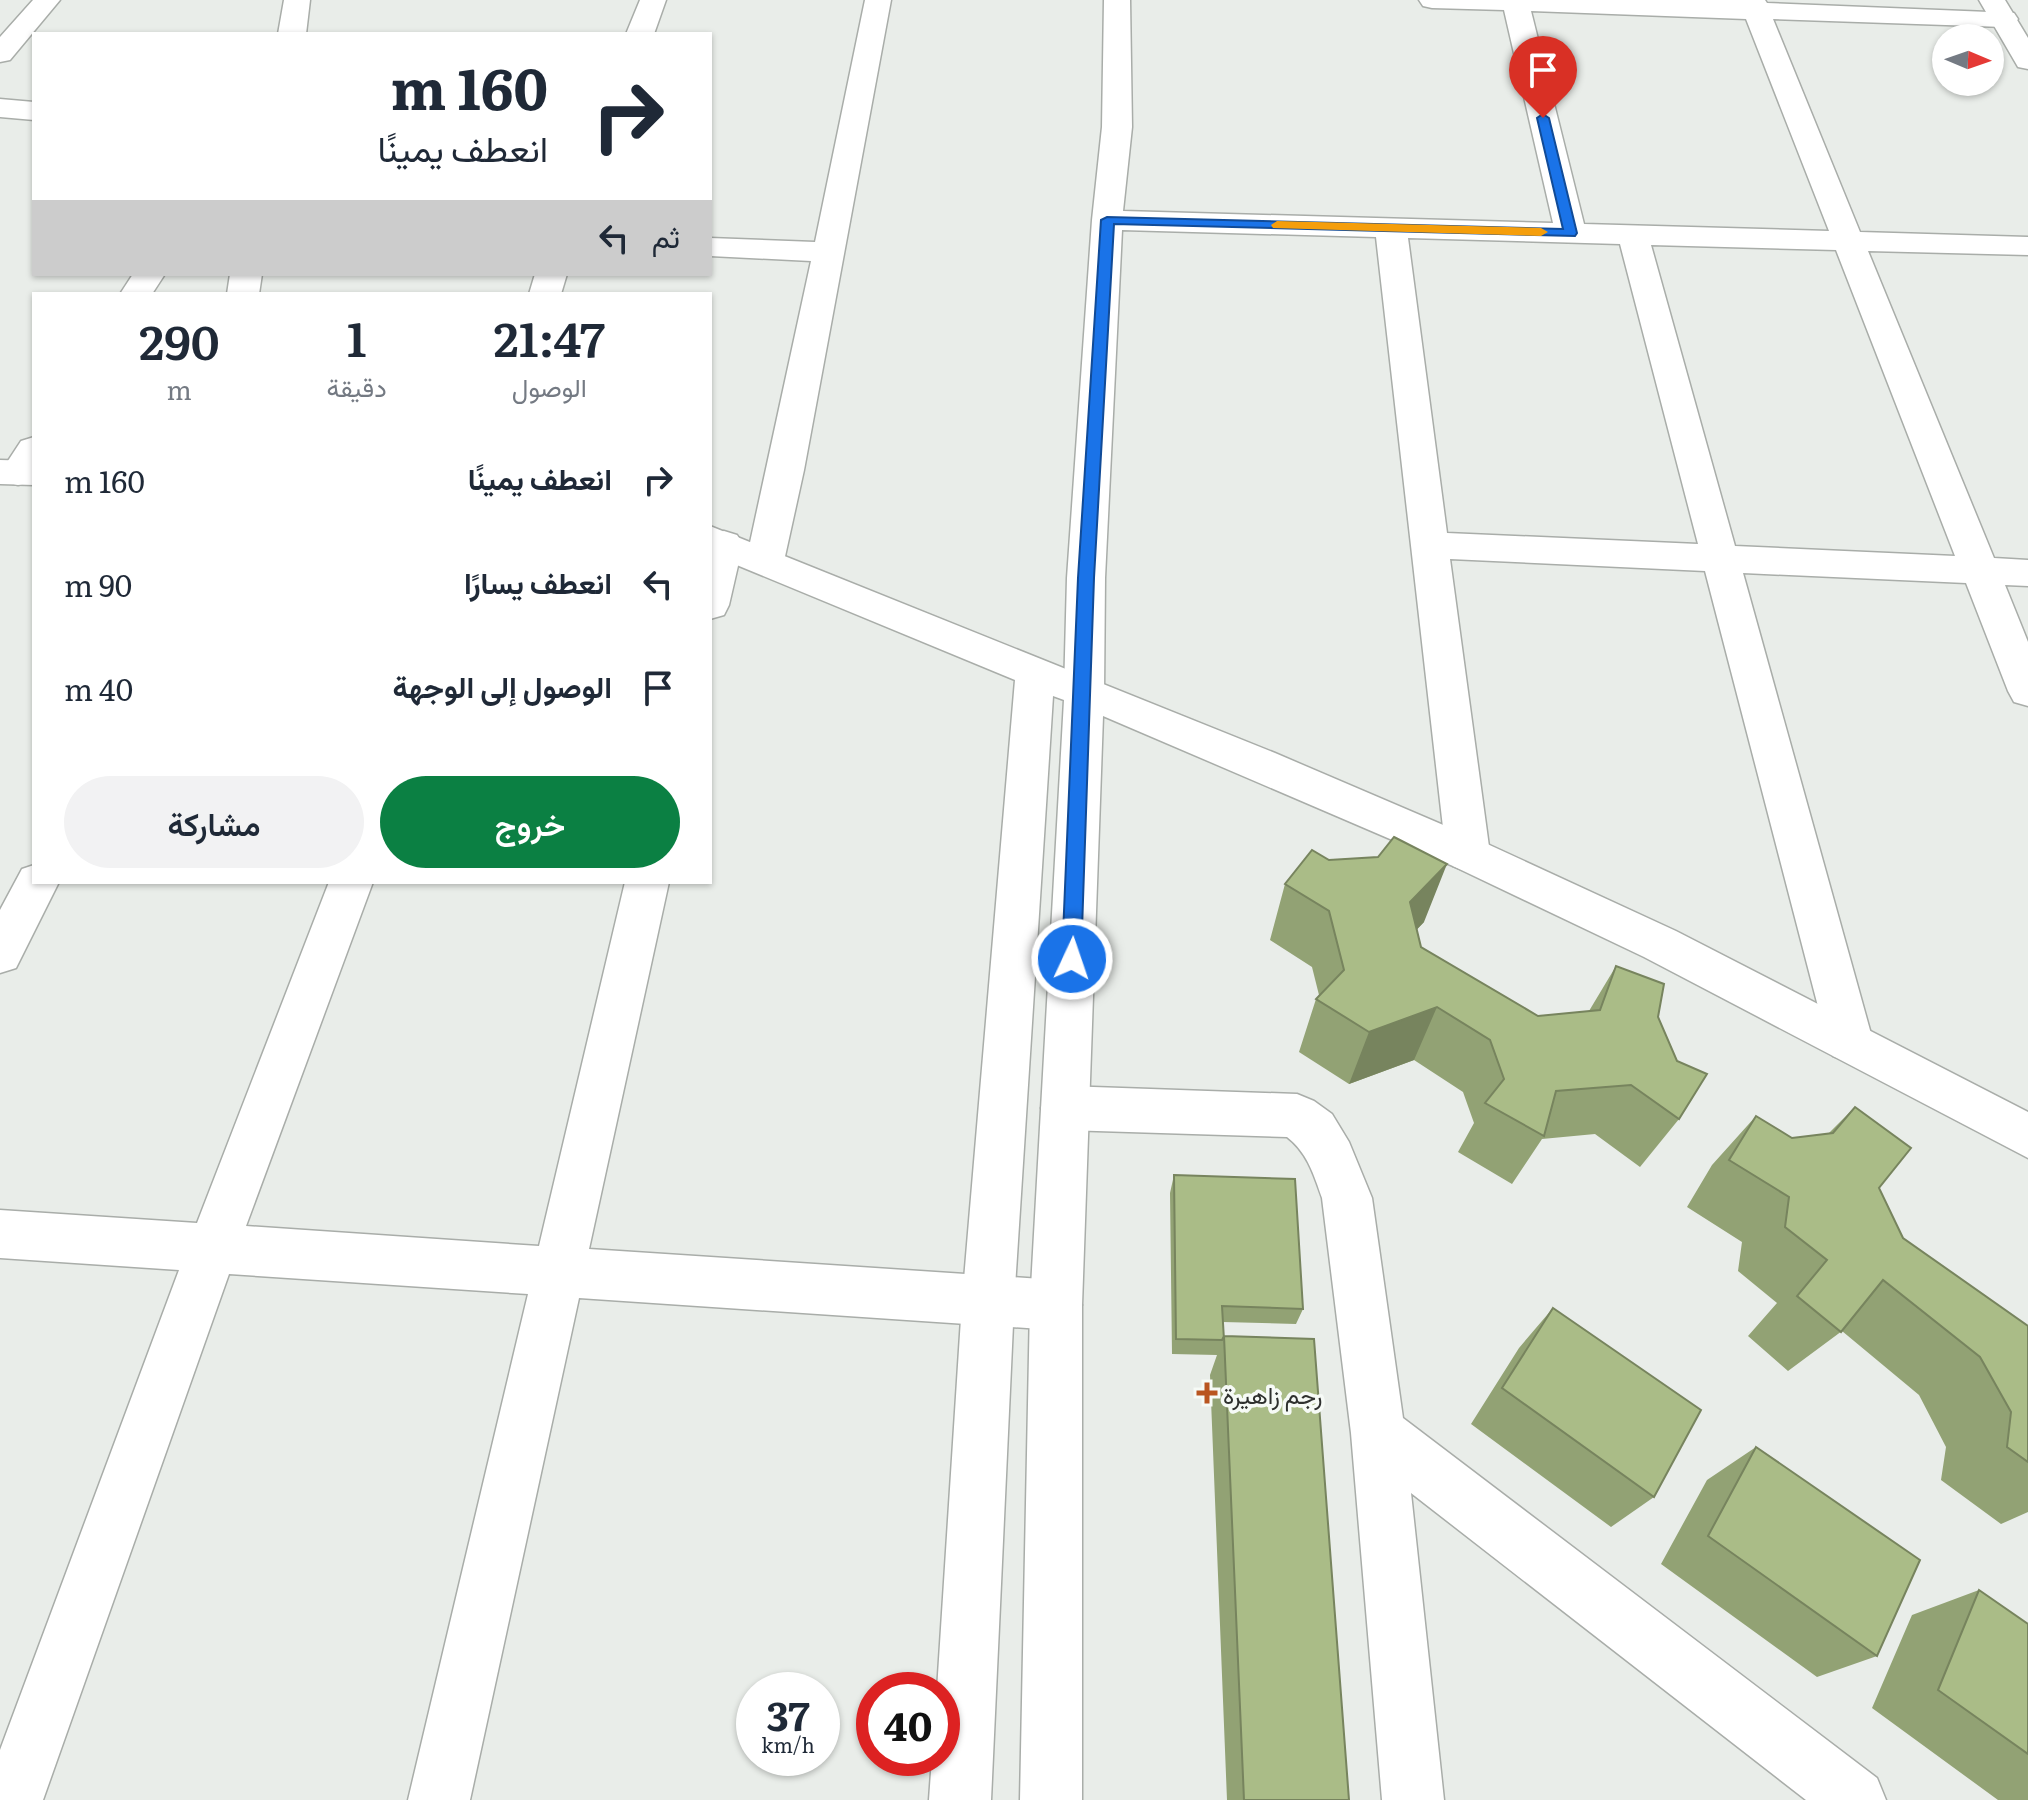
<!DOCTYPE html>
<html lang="ar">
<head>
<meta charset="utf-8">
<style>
	:root { --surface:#fff; --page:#f2f2f3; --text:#1f2937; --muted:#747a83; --accent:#0b8043 }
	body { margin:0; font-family:Literata,Vazirmatn,serif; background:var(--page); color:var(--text); direction:rtl; height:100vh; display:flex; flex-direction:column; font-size:30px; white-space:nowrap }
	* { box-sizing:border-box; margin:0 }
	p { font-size:26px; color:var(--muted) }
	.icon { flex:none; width:44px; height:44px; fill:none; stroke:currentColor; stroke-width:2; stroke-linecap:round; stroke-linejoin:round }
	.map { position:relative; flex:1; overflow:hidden; direction:ltr }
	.side { position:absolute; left:32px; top:292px; width:680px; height:592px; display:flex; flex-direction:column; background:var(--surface); border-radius:0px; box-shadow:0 2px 6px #0004; direction:rtl }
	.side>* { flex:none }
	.banner { position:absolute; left:32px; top:32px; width:680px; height:244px; border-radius:0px; box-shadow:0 2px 6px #0004; direction:rtl; background:#fff; color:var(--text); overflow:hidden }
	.needle { width:52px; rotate:92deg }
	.fabs { position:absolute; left:1932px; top:24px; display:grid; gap:16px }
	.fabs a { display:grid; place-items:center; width:72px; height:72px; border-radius:50%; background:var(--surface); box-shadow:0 2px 6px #0004; font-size:40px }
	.speed { position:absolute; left:736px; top:1672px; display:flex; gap:16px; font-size:40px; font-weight:700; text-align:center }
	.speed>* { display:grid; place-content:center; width:104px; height:104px; border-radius:50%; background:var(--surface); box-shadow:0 2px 6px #0004; line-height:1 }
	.speed small { font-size:20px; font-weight:400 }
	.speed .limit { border:12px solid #d22; background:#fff; color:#111 }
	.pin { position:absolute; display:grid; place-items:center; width:68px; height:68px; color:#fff; margin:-82px -34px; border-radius:50% 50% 50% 0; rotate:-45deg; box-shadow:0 0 8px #0007 }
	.pin .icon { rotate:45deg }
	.me { position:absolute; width:88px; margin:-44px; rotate:3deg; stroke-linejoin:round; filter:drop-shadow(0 0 6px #0008) }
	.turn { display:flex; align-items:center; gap:28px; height:168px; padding:0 32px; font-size:36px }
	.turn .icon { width:104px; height:104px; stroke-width:2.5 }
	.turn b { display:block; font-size:56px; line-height:68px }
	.then { display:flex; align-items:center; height:76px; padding:0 32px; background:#0003; gap:16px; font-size:30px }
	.eta { display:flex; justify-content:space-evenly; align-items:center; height:136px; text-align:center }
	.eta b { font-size:48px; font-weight:600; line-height:56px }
	.button { display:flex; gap:16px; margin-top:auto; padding:16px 32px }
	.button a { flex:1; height:92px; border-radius:48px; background:var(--accent); color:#fff; font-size:32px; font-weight:600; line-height:92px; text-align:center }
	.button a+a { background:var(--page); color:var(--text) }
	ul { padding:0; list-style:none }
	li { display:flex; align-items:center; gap:24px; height:104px; padding:0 32px }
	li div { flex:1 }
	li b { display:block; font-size:30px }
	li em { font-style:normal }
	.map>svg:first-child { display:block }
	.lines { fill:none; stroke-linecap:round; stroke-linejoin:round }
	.street-casing { stroke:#a9ada9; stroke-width:3 }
	.secondary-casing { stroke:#a9ada9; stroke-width:3 }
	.street { fill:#fff; fill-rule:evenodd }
	.secondary { fill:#fff; fill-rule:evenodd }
	.wall { fill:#92a274 }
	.shaded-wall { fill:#77845e }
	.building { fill:#aabc87; stroke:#77845e; stroke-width:2 }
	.route { fill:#1a73e8; stroke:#114b97; stroke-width:2 }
	.slow { fill:#f59e0b }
	.poi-dot { fill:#b95520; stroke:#f6faf6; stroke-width:3 }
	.labels { text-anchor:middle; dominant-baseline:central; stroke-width:7; stroke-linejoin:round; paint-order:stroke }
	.near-poi-label { font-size:24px; fill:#2f312f; stroke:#f6faf6; text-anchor:start }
</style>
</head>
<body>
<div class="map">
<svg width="2028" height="1800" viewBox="0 0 2028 1800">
	<rect width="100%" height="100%" fill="#e9ede9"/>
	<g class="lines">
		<!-- street casing -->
		<g class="street-casing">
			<path id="street" d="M33,0h27l-50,60 -10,2v-25z
				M640,0h26l-12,34h-28z
				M865,0h26l-87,470 -20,91 -6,9 -13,4 -13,-4 -6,-9 65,-300 -101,-5v-18l105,4z
				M1104,0h26l2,127 -9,84 430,12 -49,-213 -72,-2 -9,-2 -4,-6h346l2,3 247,10 4,6 -4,6 -10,2 -231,-8 87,213 168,5v18l-160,-4 126,307 34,2v26l-23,-1 23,57v64l-14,-4 -6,-11 -42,-108 -223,-10 130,468 -6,15 -17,6 -17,-6 -6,-15 -122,-470 -255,-12 40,295 -7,12 -15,6 -15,-6 -7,-12 -70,-617 -254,-7 -17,348 -1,114 -6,11 -14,4 -14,-4 -6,-11 3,-114 25,-358 10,-93zM1531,11l215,8 83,212 -245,-7zM1408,238l212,6 78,300 -251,-11zM1651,245l185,5 119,306 -220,-10z
				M0,99l34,3v18l-34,-3z
				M133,274h32l-13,20h-32z
				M535,274h32l-6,20h-32z
				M34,437v39l-3,6 -13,3 -13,-3 -5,-9 21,-32z
				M724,531l13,4 6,9 -14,61 -5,10 -14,4v-83z
				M34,865v17h25l-43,86 -16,5v-63l22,-41z
				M329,882h44l-127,344 293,20 86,-364h44l-80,367 467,31 18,7 8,18 -8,18 -18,7 -477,-32 -109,502h-62l120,-506 -299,-20 -186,526h-43v-50l179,-480 -179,-12v-48l197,13z
				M1065,1086l232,8 17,7 18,13 17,28 23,56 31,220 474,360 9,22h-80l-395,-307 33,307h-62l-31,-367 -29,-235c-8,-23 -15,-46 -35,-61l-222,-7 -17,-7 -7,-15 7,-15z"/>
		</g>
		<!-- secondary casing -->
		<g class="secondary-casing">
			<path id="secondary" d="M284,0h26l-4,34h-28z
				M1979,0h26l23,38v31l-10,-2z
				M230,274h32l-3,20h-32z
				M0,460l34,1v24l-34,-1z
				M710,526l565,227 208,89 193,89 352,181v46l-384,-201 -191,-91 -350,-150 -21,589v495h-62l10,-495 34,-605 -11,-4 -39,607 -23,497h-62l3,-42h10v-68h-5l25,-387 53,-623 -305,-126z"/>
		</g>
		<!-- street -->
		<use href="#street" class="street"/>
		<!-- secondary -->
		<use href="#secondary" class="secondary"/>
	</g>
	<!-- wall -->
	<path class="wall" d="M1329,860l95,62 -7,7 4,18 117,69 51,-5 27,-45 42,51 21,102 -39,48 -45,-33 -53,5 -30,45 -54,-32 16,-29 -11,-31 -49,-32 -65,24 -50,-32 17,-53 3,-4 -7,-28 -42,-27 15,-56z
		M1855,1107l24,81 24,50 125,88v186l-27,12 -60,-44 5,-33 -27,-52 -77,-64 -54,40 -40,-35 29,-33 -39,-32 4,-29 -55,-35 25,-42 44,-49 36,22 36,-4z
		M1174,1175l129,134 -7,15 -73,-2 1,14 125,464h-122l-17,-425 7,-20 -45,-1 -2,-161z
		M1553,1308l101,189 -43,30 -140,-103 48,-76z
		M1756,1447l121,209 -60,21 -156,-113 46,-84z
		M1979,1590l49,34v176h-30l-126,-92 40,-93z"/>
	<!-- shaded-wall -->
	<path class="shaded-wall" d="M1447,864l-23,58 -35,37 21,-57z
		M1437,1007l-23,53 -65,24 20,-52z"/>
	<!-- building -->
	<path class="building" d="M1394,837l53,27 -37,38 11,45 117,69 62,-6 16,-44 48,18 -6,33 19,44 30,13 -28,45 -48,-34 -75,6 -12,45 -59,-33 19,-24 -14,-39 -53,-33 -68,25 -53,-33 28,-29 -15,-59 -44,-27 27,-34 17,10 49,-3z
		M1855,1107l56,41 -32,40 24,50 125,88v136l-21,-15 4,-35 -31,-55 -97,-77 -42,52 -44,-36 30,-36 -42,-33 4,-30 -60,-37 27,-44 36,22 41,-5z
		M1174,1175l121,4 8,130 -81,-3 2,34v-4l-2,4 -46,-1z
		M1553,1308l148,102 -47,87 -152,-109z
		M1224,1336l90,3 35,461h-105z
		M1756,1447l164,113 -43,96 -169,-120z
		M1979,1590l49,34v130l-90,-64z"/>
	<!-- route -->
	<path class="route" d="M1543,114l6,4 28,115 -2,3 -461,-12 -20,354 -13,381 -3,6h-13l-3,-6 16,-381 23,-358 6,-3 456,12 -26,-111z"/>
	<!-- slow -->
	<path class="slow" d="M1277,221l264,7 7,4 -7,4 -268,-8 -2,-3z"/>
	<!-- markers -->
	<path class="poi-dot" d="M1203 1381h8v8h8v8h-8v8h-8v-8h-8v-8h8z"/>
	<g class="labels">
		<!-- near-poi labels -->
		<g class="near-poi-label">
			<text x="1223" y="1393">رجم زاهيرة</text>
		</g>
	</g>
</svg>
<div class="fabs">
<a><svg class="needle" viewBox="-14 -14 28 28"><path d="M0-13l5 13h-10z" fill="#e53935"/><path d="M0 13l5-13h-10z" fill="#747a83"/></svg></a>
</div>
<div class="speed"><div>37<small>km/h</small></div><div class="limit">40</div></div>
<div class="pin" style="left:1543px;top:118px;background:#d93025"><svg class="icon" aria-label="arrive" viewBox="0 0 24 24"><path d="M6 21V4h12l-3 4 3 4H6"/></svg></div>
<svg class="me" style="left:1072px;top:959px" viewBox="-20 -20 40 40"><circle r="17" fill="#1a73e8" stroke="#fff" stroke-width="3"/><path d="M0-11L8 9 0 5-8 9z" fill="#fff"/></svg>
<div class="banner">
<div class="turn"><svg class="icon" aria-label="right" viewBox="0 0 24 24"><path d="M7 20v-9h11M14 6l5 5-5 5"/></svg><div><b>160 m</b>انعطف يمينًا</div></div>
<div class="then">ثم<svg class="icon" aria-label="left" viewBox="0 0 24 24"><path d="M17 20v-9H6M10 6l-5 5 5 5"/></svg></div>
</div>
<section class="side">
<div class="eta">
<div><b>21:47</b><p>الوصول</p></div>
<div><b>1</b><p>دقيقة</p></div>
<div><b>290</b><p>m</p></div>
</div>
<ul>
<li><svg class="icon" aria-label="right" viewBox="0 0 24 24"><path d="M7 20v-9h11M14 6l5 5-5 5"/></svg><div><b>انعطف يمينًا</b></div><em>160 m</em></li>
<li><svg class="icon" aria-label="left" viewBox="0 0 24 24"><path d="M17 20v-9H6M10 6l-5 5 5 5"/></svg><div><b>انعطف يسارًا</b></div><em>90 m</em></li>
<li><svg class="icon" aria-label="arrive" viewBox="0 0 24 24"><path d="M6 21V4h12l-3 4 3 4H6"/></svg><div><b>الوصول إلى الوجهة</b></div><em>40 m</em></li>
</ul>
<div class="button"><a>خروج</a><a>مشاركة</a></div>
</section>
</div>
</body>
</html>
